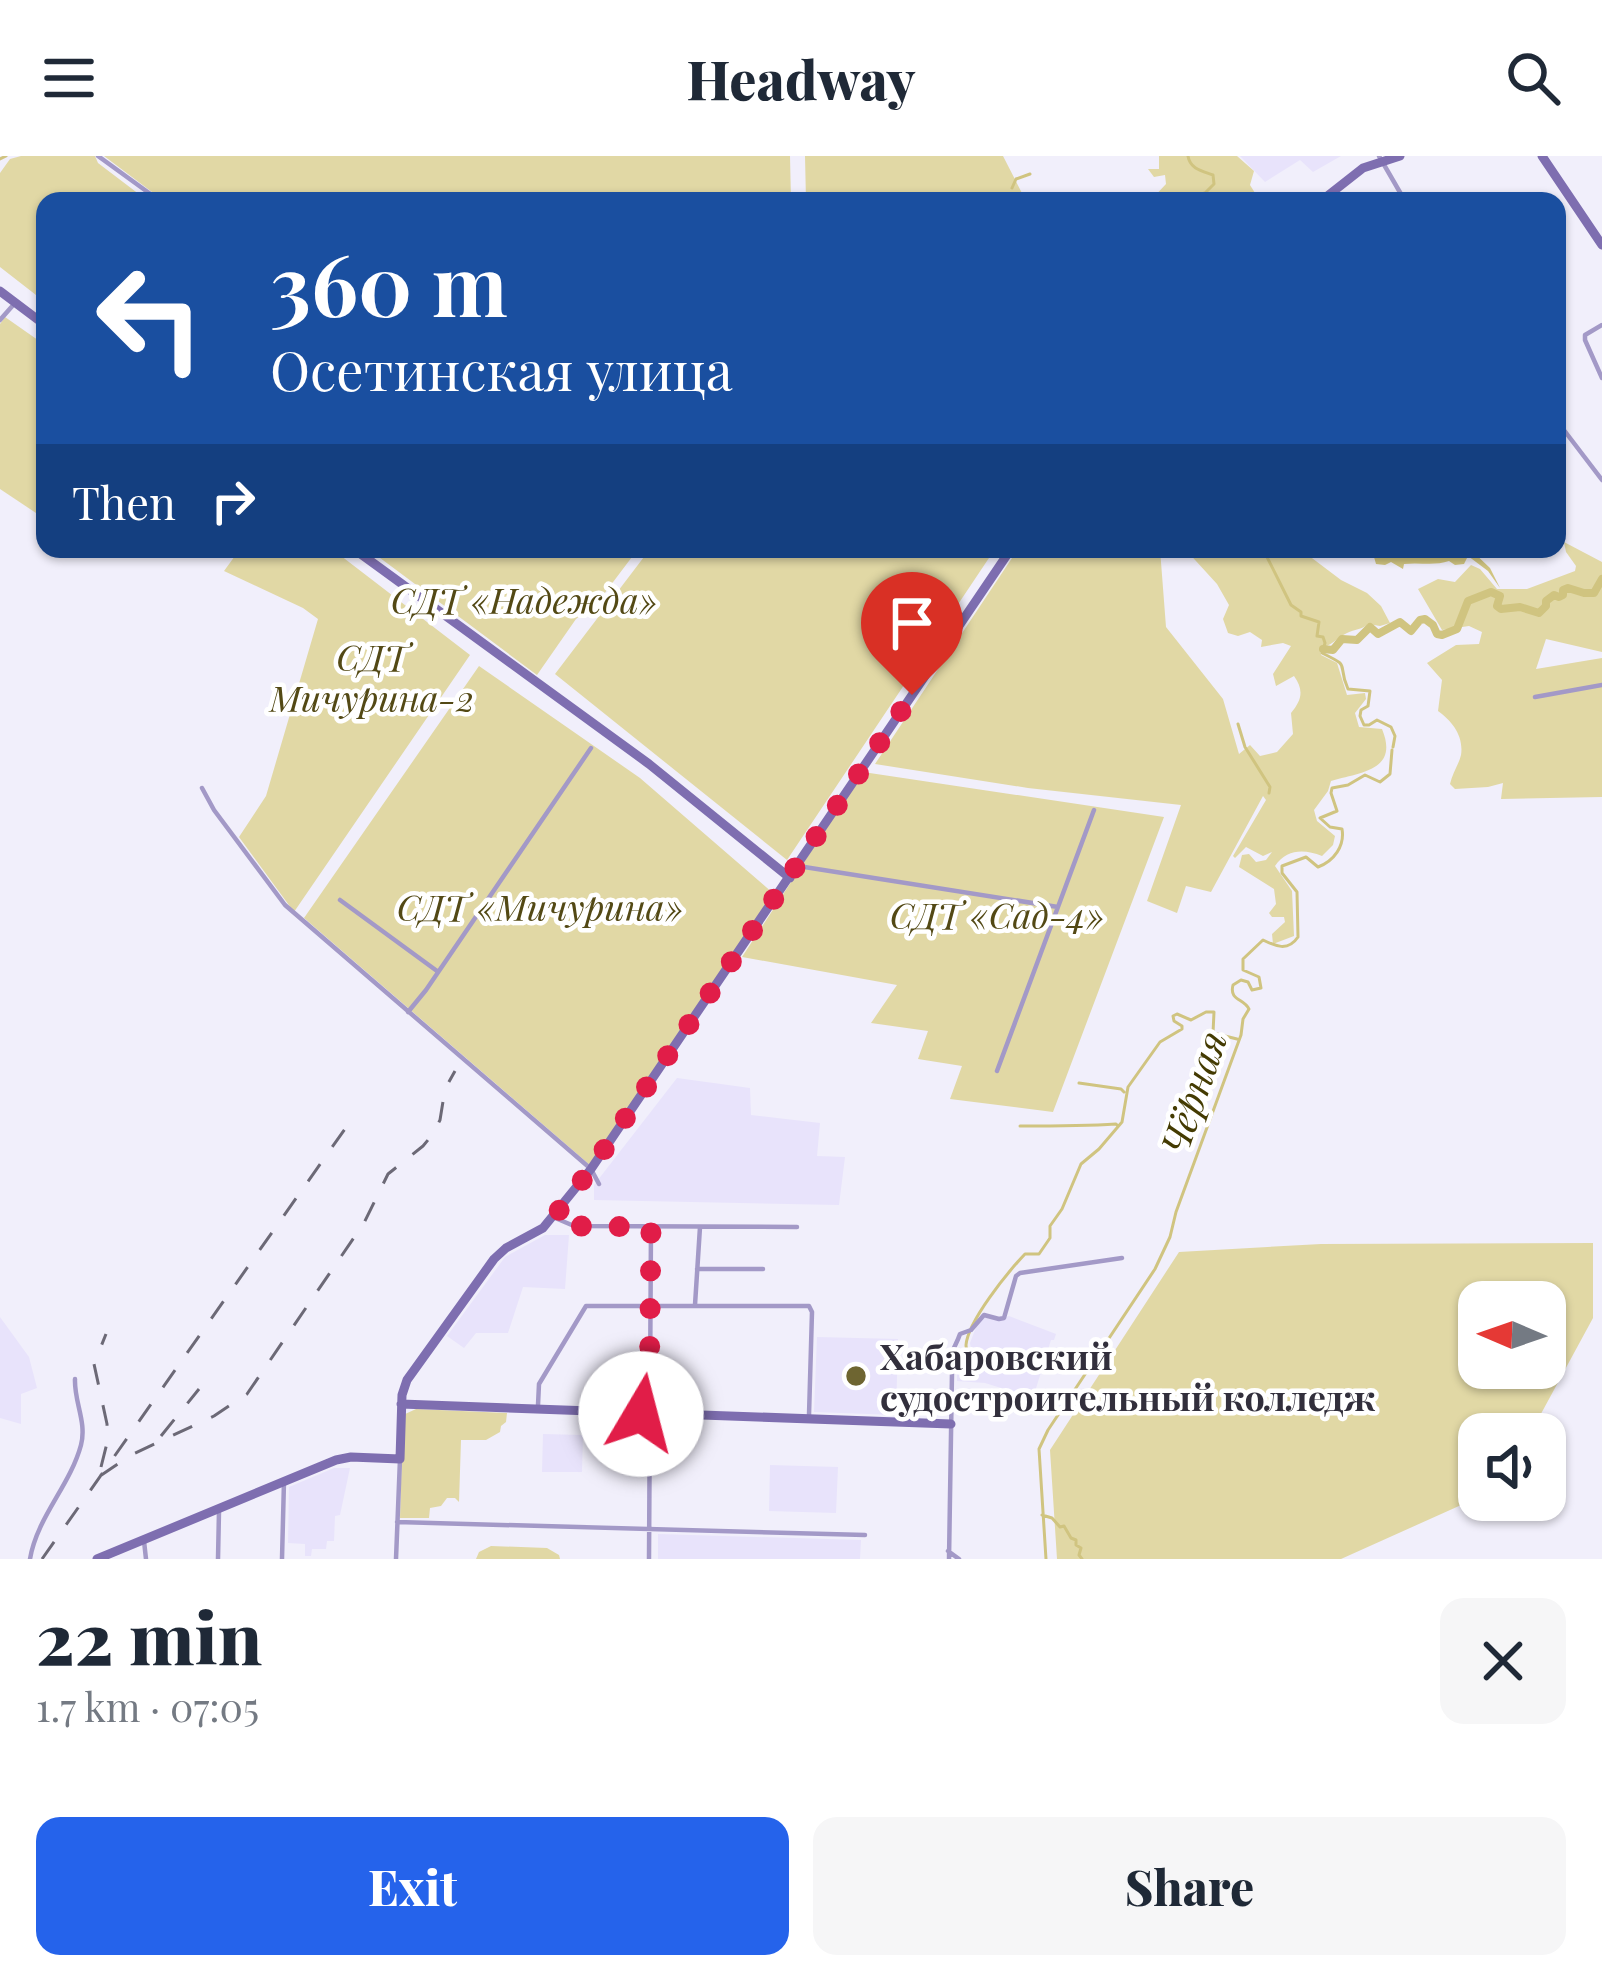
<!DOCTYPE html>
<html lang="en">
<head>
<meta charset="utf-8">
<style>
	:root { --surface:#fff; --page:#f6f6f7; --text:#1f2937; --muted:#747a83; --accent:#2563eb }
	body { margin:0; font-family:"Playfair Display",serif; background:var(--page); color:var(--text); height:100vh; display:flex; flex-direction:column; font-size:45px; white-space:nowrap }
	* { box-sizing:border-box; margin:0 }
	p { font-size:39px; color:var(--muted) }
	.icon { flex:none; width:66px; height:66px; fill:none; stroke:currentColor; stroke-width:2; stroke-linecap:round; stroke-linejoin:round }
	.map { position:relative; height:1403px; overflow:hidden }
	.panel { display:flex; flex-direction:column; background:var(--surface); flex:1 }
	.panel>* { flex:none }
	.hud { position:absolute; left:36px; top:36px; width:1530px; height:366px; border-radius:24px; box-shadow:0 3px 9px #0004; background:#1a4fa0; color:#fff; overflow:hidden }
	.needle { width:78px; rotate:272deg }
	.tools { position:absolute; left:1458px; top:1125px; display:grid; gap:24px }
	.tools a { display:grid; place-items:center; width:108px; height:108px; border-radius:24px; background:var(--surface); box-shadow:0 3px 9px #0004; font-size:60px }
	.pin { position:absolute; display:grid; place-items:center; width:102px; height:102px; color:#fff; margin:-123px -51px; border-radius:50% 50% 50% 0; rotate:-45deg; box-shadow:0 0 12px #0007 }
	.pin .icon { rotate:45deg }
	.me { position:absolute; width:132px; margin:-66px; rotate:8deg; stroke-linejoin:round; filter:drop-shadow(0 0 9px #0008) }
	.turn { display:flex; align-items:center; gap:42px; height:252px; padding:0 36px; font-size:54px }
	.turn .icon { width:156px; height:156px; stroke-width:2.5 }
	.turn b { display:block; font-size:84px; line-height:102px }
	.then { display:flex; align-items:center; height:114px; padding:0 36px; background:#0003; gap:24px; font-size:45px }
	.round { display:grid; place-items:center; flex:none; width:126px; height:126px; border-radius:24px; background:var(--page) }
	.headline { display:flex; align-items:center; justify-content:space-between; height:204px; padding:0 36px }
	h1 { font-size:72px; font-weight:800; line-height:90px }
	.action { display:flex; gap:24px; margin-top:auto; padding:24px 36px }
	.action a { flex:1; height:138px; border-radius:24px; background:var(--accent); color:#fff; font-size:48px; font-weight:800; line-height:138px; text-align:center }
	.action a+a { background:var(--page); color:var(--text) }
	header { display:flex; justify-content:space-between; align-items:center; height:156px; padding:0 36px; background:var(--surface); font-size:54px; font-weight:800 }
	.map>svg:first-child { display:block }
	.built { fill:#e8e3fb }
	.green { fill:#e1d8a5; fill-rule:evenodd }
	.water { fill:#d0c480 }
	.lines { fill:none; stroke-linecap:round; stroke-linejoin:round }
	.stream { stroke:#d0c480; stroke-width:3 }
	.river { stroke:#d0c480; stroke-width:8 }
	.street { stroke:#a399c7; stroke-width:4.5 }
	.secondary { stroke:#7e6eb0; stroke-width:9 }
	.rail { stroke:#6c6976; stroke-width:3; stroke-dasharray:21 21; stroke-linecap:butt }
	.route { stroke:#e11d48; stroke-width:21; stroke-dasharray:0 37.8 }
	.poi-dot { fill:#6e6531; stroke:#fff; stroke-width:4.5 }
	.labels { text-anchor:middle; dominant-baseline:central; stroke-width:9; stroke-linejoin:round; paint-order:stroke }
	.park-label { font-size:36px; font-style:italic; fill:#534915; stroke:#fff }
	.poi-label { font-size:36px; font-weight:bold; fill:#322f3c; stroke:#fff; text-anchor:start }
	.water-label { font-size:39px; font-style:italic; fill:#443b02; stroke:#fff }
</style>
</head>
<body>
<header><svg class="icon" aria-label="menu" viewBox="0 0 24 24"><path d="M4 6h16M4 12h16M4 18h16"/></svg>Headway<svg class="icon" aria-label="search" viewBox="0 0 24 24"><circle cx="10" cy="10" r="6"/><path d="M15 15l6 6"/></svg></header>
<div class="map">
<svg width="1602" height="1403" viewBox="0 0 1602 1403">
	<rect width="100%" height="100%" fill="#f1effb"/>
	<!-- built -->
	<path class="built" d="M1240,0h101l-28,16 -13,-12 -35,22z
		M677,922l73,10 1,27 69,8 -3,33 28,1 -6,48 -245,-5v-15z
		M545,1079h24l-4,54 -42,-2 -15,46h-32l-12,15 -17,-12 58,-79z
		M1009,1160l47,18 -2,6h-3l-18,58 -48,-15 -28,-2v-9l8,-9 9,2 -4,-22 10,-26 20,2z
		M0,1161l29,40 8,31 -16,6v30l-21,-6z
		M817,1181l81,2 -2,76 -82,-3z
		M543,1278l40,1 -1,37h-40z
		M770,1309l68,2 -2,46 -67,-2z
		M334,1312h16l-10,47 -5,1 -1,25h-7l-1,8h-14l-1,7h-6v-12l-17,-1 1,-56z
		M658,1378l203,6 -1,19h-202z"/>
	<!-- green -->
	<path class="green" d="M21,0h74l3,7 50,38h-103v101l-45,-35v-94l10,-14z
		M104,0h686l1,45h-627z
		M805,0h198l23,45h-220z
		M1159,0h78l17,15 -4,14 10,16h-110l16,-17 -1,-9 -11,2 -6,-8h11z
		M5,161l40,28v174l-45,-30v-165z
		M1564,386l38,20v90l-56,-13 -10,30 66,-11v139l-101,2 2,-16 -15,4 -33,2 -5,-5c2,-10 9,-20 11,-29 3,-19 -9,-34 -23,-44l4,-31 -15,-17 29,-18 23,-1 3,-12 -13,-6 -27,4 -24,-41 20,-10 17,3 16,-17 9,4 17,20h30l48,-18 1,-5 -10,-14z
		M240,393h92l138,106 -176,257 -55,-75 27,-41 52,-177 -15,-11 -79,-37z
		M368,393h270l-40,53 -22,17 -39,56z
		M650,393h345l-208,311 -232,-186z
		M1018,393h142l6,78 57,72 16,55 11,-9 10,11 17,-4 16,-18 -2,-21c11,-13 13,-23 3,-37l-18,10 -3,-12 18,-28 -8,-3 -22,4 1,-7 -12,-8 -12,4 -10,-3 -5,-14 6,-14 -12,-21 -32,-35h93l3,4 2,-4h17l41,31 26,13 14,13 9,17 -10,3 -12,-2c-7,6 -13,5 -21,9 -11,5 -15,13 -27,15l1,7 16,8 10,32 18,-2 1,6 -11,14 4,14 23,2c17,41 -20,43 -51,52l-3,10 -14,19 3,11 18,15 -2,9 -11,11c-18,-7 -35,-7 -47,10l17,25 2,45 -21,8 -1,-10 13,-12 -1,-5h-12l-3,-4 7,-9 -2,-15 -35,-22 3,-12 7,-1 7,8 10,-2 6,-8 -9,4 -17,-9 -11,11 -2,-2 33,-56 -3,-4 -52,96 -25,-6 -9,27 -30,-12 34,-96 -153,-17 -153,-24z
		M479,510l161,112 134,116 -183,272 -287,-248z
		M863,616l301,45 -111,295 -103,-13 12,-33 -44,-7 10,-28 -57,-8 26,-38 -155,-28z
		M1593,1087v75l-63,116h-51v63l-138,62h-284l-7,-109 129,-198 142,-8zM1479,1146h66v66h-66z
		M416,1253l91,4 -1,9 -5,4 -1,6 -14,8h-25l-2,62 -4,-4h-8l-6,8 -11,2 -1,10h-29l3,-103z
		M491,1390l56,2 12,7 1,4h-84l3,-7z"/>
	<!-- water -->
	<path class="water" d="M1371,393h99l20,19 10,20 -12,-17 -20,-15 -4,8 -9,1 -6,-4c-14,5 -30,1 -45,3l-1,5 -12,-7 -6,3 -9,-1 -2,-7h-5z"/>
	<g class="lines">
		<!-- stream -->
		<path class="stream" d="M1188,0c2,13 14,15 25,19l1,9 -9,9 -11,3 -2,5
			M0,3l6,-3
			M1012,32l4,-9 14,-5
			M1263,393l28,56 10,7v4l18,6 -2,14 6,1 2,6 -3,10c31,15 14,9 26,36l22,2 -2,15 -7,4 -1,6 4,9h5l8,-5 14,7 4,9 -2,11
			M1238,568l7,23 25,40 -1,6
			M1079,927l42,6 3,3
			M1020,970c32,0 64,0 96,-2l2,2
			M970,1208c-1,-3 -4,-16 -4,-19 2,-24 41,-72 59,-91h14l11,-16v-12l12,-17 19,-45 18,-15 23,-27 6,-35 32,-45 22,-13v-3l-8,-5 -1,-5 4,-2 14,6 15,-8h8l-1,21 24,6
			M1042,1359l10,3 8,9 4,-1 7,12 5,2v5l5,3 -2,7 3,4
			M1046,1403l-7,-110 9,-19 107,-161 15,-32 6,-25 65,-177 2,-16 6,-10c-5,-11 -20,-8 -16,-24l8,-5 7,2 4,8 9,-2 -2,-11 -16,-7v-11l20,-19c12,6 25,12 35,-3l-1,-45 -15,-19v-7l24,-9 12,10c16,-6 27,-21 24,-38l-12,-2 -10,-9 17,-7 -6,-18 1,-5 16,-3 17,-10 15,7 10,-8 2,-24"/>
		<!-- river -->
		<path class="river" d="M1323,493l10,1 9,-11 15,1 13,-13 8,7 22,-12 11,9 9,-11 5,-1 8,6 4,9 5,1 15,-6 11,-28 23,-9 9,4 -3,10 4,3 19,-2 19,6 7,-7v-5l8,-6 5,2 4,-2v-5l5,-2 16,5h10l8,-14"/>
		<!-- street -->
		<path class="street" d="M98,0l62,45
			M1379,0l26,45
			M0,164l15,-17
			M1602,169l-17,10v5l17,38
			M1557,265l45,59
			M1535,541l67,-12
			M202,632l12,22 71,95 306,264 8,15
			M798,710l260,41
			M340,744l97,71
			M408,856l18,-22 165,-242
			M997,915l97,-261
			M553,1061l21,9 223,1
			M697,1113h66
			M695,1149l5,-78
			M538,1249l1,-21 47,-78h223l3,6 -3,103
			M397,1366l468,13
			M144,1385l2,18
			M948,1395l11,8
			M30,1403c7,-42 40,-73 51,-114 6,-23 -7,-43 -6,-66
			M218,1403l1,-48
			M282,1403l2,-78
			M396,1403l4,-100
			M649,1403l2,-332
			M949,1403l3,-186c-6,-17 3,-24 8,-39l11,-4 13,-15 15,4 5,-1 12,-42 4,-3 102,-15"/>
		<!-- secondary -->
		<path class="secondary" d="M1542,0l60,89
			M1321,45l42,-33 37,-12
			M0,135l45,34
			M354,393l295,215 141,114
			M401,1248l550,20
			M97,1403l239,-99 15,-3 49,2 2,-64 5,-15 87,-121 12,-11 37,-20 48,-59 420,-620"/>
		<!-- rail -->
		<path class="rail" d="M161,1280l38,-47
			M101,1311l6,-24v-19l-13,-60 12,-30
			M100,1320l31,-21 83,-39 33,-22 117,-171 24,-49 35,-28 10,-12 7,-14 5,-31 10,-18
			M42,1403l305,-433"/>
	</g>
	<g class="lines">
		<!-- route -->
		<path class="route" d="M641,1258h8l2,-187 -77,-1 -20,-9 37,-48 321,-474"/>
	</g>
	<!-- markers -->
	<circle class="poi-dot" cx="856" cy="1220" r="12"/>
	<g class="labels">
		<!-- park labels -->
		<g class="park-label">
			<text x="524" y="443">СДТ «Надежда»</text>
			<text x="372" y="500">СДТ<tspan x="372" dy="41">Мичурина-2</tspan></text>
			<text x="540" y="750">СДТ «Мичурина»</text>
			<text x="997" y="758">СДТ «Сад-4»</text>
		</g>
		<!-- poi labels -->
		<g class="poi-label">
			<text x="880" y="1199">Хабаровский<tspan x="880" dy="41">судостроительный колледж</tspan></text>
		</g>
		<!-- water labels -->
		<g class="water-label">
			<text transform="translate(1192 936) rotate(-71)">Чёрная</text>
		</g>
	</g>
</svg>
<div class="tools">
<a><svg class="needle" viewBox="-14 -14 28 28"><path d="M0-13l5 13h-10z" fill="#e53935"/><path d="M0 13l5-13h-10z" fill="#747a83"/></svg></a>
<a><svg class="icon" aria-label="sound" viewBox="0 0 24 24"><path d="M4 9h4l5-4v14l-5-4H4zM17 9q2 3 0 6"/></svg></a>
</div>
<div class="pin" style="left:912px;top:539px;background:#d93025"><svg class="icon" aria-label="arrive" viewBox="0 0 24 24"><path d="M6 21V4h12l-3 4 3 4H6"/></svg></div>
<svg class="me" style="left:641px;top:1258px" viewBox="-20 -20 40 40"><circle r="19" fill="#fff"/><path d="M0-13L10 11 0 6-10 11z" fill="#e11d48"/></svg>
<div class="hud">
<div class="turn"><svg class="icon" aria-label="left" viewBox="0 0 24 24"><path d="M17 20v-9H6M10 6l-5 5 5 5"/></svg><div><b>360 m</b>Осетинская улица</div></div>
<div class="then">Then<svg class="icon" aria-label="right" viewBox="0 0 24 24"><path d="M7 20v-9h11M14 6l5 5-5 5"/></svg></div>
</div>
</div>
<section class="panel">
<div class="headline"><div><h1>22 min</h1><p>1.7 km · 07:05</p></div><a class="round"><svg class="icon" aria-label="close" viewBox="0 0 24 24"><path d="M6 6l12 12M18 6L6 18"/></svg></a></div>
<div class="action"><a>Exit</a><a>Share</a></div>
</section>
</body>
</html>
